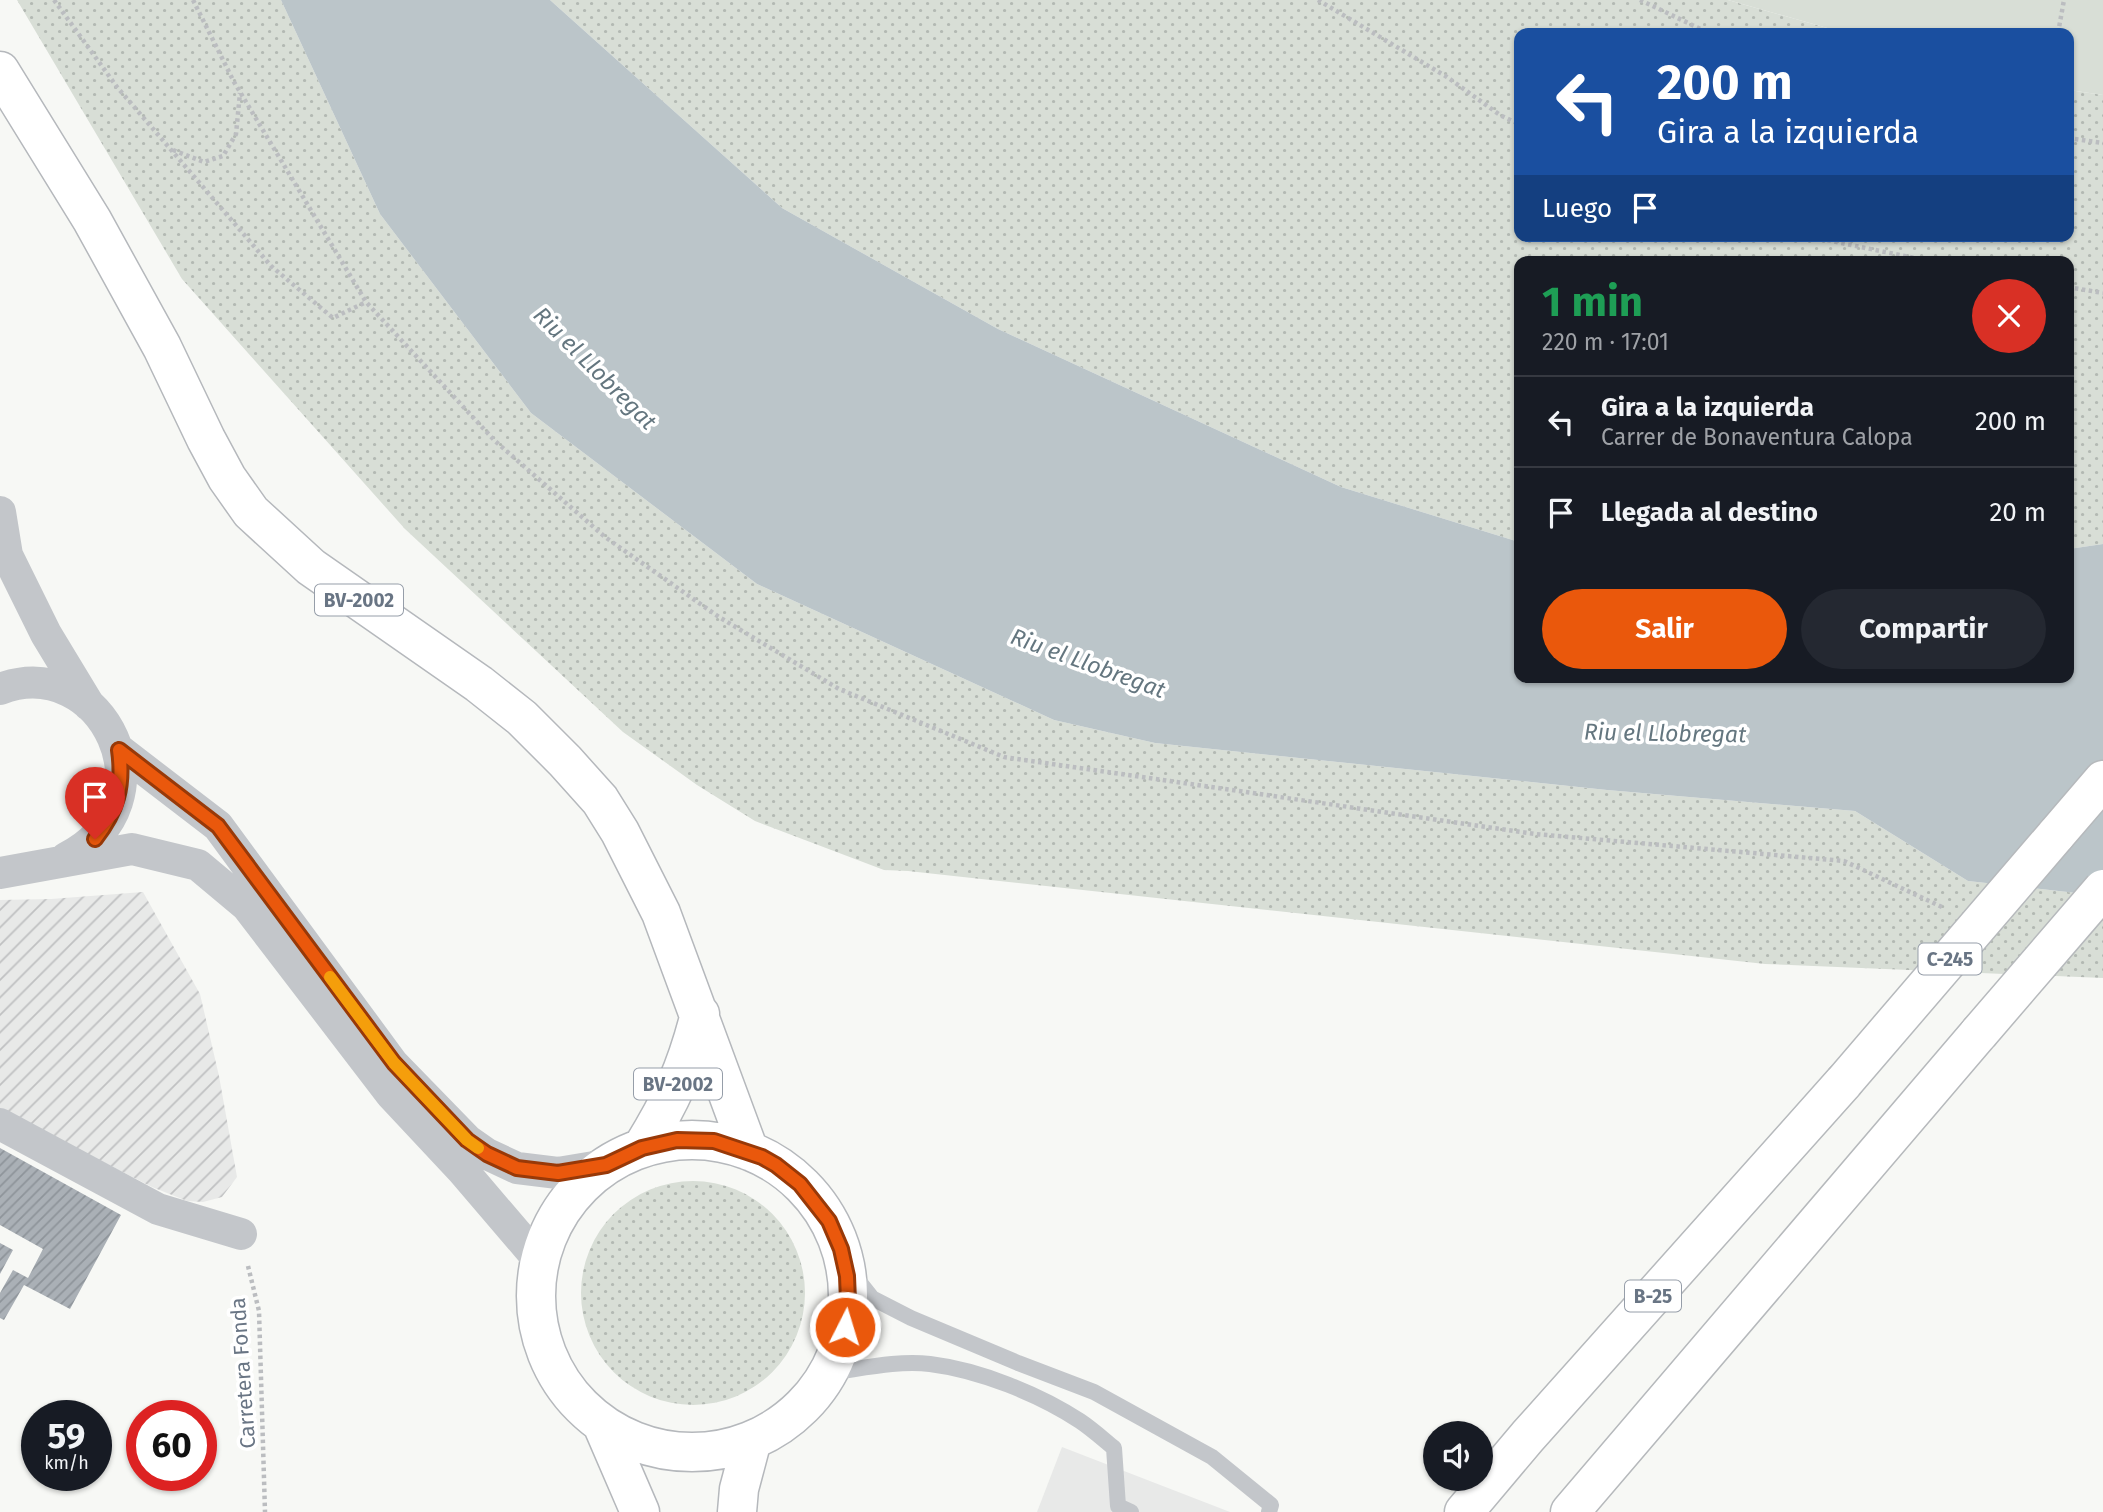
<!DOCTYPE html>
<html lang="es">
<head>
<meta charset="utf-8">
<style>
	:root { --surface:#171b24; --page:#242831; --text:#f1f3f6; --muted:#9ea1a6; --line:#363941; --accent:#ea580c }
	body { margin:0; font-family:"Fira Sans",sans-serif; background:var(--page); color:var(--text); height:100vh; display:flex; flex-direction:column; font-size:26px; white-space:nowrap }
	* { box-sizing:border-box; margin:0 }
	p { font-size:23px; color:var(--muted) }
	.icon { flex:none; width:38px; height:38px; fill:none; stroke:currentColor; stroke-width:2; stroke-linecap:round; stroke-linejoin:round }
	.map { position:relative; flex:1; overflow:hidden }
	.panel { position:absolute; left:1514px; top:256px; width:560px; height:427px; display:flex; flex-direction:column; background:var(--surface); border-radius:14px; box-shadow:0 2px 5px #0004 }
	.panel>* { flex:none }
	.banner { position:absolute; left:1514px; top:28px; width:560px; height:214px; border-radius:14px; box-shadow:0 2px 5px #0004; background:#1a4fa0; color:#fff; overflow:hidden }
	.fabs { position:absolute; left:1423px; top:1421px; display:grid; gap:14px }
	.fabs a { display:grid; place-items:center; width:70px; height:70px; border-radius:50%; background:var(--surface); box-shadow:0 2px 5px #0004; font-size:35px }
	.speed { position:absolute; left:21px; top:1400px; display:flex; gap:14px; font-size:35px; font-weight:700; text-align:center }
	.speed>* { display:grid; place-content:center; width:91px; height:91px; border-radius:50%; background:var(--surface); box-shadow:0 2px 5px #0004; line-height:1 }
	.speed small { font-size:18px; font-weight:400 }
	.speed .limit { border:10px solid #d22; background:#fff; color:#111 }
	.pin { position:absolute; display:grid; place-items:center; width:60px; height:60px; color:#fff; margin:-72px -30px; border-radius:50% 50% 50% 0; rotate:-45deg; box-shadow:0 0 7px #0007 }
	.pin .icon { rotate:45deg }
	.me { position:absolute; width:77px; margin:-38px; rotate:5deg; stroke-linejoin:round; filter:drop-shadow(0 0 5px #0008) }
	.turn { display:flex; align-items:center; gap:24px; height:147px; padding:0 28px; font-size:32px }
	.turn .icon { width:91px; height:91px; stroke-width:2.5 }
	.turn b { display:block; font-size:49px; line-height:60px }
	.then { display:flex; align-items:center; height:66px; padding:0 28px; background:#0003; gap:14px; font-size:26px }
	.round { display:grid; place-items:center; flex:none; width:74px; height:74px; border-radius:37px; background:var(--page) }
	.head { display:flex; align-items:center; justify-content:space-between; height:119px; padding:0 28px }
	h1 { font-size:42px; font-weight:700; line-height:52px; color:#1e9e55 }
	.button { display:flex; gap:14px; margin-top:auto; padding:14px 28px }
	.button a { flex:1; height:80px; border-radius:42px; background:var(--accent); color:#fff; font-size:28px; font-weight:700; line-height:80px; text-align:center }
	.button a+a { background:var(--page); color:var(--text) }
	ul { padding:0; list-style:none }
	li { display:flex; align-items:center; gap:21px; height:91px; padding:0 28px; border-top:2px solid var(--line) }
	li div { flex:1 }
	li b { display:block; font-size:26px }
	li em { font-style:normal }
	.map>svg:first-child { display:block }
	.built { fill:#e8e9e8 }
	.industrial { fill:url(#industrial-furrows) }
	.grass { fill:url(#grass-dots) }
	.garden { fill:#d8ded6 }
	.water { fill:#bbc5c9 }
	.building { fill:url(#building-hatch) }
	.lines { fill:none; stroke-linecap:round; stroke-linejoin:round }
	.primary-casing { stroke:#b5b8bc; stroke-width:41 }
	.motorway-casing { stroke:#b6b9bc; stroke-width:41 }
	.path { stroke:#bbbdc0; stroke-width:4.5; stroke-dasharray:3.5 3.5; stroke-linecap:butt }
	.service { stroke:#c3c6ca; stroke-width:16 }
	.minor { stroke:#c3c6ca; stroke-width:32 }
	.primary { stroke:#fff; stroke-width:38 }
	.motorway { stroke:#fff; stroke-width:38 }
	.trunk-bridge-casing { stroke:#b6b9bc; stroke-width:41; stroke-linecap:butt }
	.motorway-bridge-casing { stroke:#b6b9bc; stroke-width:41; stroke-linecap:butt }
	.trunk-bridge { stroke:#fff; stroke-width:38 }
	.motorway-bridge { stroke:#fff; stroke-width:38 }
	.route-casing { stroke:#983908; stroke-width:18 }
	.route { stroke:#ea580c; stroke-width:12 }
	.slow { stroke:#f59e0b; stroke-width:12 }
	.labels { text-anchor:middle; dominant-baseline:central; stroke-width:7; stroke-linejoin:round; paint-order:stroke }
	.shield { fill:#fff; stroke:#969ea9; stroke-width:2 }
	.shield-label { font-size:19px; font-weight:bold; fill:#697584 }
	.street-label { font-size:21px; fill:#697584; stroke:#fff }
	.water-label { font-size:23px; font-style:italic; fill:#64767f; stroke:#fff }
</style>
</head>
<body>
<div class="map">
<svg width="2103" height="1512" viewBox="0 0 2103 1512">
	<defs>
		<pattern id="industrial-furrows" width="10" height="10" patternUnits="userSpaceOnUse" patternTransform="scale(1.75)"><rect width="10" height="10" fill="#e8e9e8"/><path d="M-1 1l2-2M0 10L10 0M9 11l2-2" fill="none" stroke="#c0c1c2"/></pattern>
		<pattern id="grass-dots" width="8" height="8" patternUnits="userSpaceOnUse" patternTransform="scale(1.75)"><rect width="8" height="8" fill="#d8ded6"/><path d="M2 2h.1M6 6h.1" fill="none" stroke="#b3b9b3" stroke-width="1.8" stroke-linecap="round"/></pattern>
		<pattern id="building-hatch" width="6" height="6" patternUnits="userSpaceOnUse" patternTransform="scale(1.75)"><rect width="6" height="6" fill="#aab0b6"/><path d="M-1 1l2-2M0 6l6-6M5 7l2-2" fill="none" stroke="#8e949a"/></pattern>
	</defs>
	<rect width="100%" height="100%" fill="#f7f8f5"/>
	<!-- built -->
	<path class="built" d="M1062,1447l168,65h-193z"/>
	<!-- industrial -->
	<path class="industrial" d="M143,892l57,102 19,82 18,101 -15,20 -19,5 -16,-1 -35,-14 -152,-78v-209l51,-1z"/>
	<!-- grass -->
	<path class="grass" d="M17,0h264l99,214 151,199 226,171 297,136 101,23 452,47 248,21 113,70 135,15v82l-338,-14 -857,-93 -24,-1 -129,-49 -58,-36 -74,-53 -218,-203 -223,-250z
		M550,0h1178l117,33h-326v203h549l1,-146 34,5v449l-34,5 -1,-288h-549v281l-178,-55 -343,-158 -216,-121z
		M581 1293a112 112 0 1 1 224 0a112 112 0 1 1-224 0Z"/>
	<!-- garden -->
	<path class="garden" d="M1728,0h375v95l-34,-5 -1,-57h-223z"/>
	<!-- water -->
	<path class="water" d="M281,0h269l232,208 216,121 343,158 178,55v135h549l1,-128 34,-5v352l-135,-15 -113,-70 -248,-21 -452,-47 -101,-23 -297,-136 -226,-171 -151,-199z"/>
	<!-- building -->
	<path class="building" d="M0,1148l121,67 -51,94 -46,-24 -20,35 -4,-2v-25l13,-23 15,8 15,-29 -43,-24z
		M0,1243l13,7 -13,24z"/>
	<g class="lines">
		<!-- primary casing -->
		<g class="primary-casing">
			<path id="primary" d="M0,71l92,149 70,127 44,92 21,39 24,34 60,55 168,117 43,34 43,43 35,39 20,32 41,81 88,238
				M536 1296a156 156 0 1 1 312 0a156 156 0 1 1-312 0Z
				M642,1148c29,-47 44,-79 58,-134
				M602,1424l38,88
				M737,1512l2,-23 13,-49"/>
		</g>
		<!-- motorway casing -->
		<g class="motorway-casing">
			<path id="motorway" d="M2055,836l48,-56
				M1464,1512l64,-76 316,-354
				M1570,1512l409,-479"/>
		</g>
		<!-- path -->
		<path class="path" d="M54,0l63,87 154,179 62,52 33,-16
			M193,0l41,82 132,220 129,139 110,96 114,80 120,72 165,68 531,77 309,27 100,47
			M1318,0l129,77 53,38 19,9
			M1640,0l69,33
			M2058,33l6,-33
			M2068,138l35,5
			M173,150l31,12 19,-6 13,-22 4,-41
			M1807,236l122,25
			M2068,287l35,6
			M248,1266l11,45 6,201"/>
		<!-- service -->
		<path class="service" d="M845,1264l27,34 39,20 107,45 76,29 118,65 59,48 -2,7
			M828,1373c32,-4 69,-13 102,-9 49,6 109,30 150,57 12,8 23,18 34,27l4,58 13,6"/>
		<!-- minor -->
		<path class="minor" d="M0,512l7,43 39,79 43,71
			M0,689c102,-39 177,113 66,169
			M119,750l99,76 175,238 74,76 20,14 30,14 41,5 48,-8
			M0,873l132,-24 66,16 49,41 144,188 72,77 76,89
			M0,1124l158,85 83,25"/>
		<!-- primary -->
		<use href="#primary" class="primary"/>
		<!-- motorway -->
		<use href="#motorway" class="motorway"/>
		<!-- trunk-bridge casing -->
		<g class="trunk-bridge-casing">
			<path id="trunk-bridge" d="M1979,1033l124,-144"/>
		</g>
		<!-- motorway-bridge casing -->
		<g class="motorway-bridge-casing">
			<path id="motorway-bridge" d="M1844,1082l211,-246"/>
		</g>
		<!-- trunk-bridge -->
		<use href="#trunk-bridge" class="trunk-bridge"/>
		<!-- motorway-bridge -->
		<use href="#motorway-bridge" class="motorway-bridge"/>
	</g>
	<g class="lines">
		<!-- route casing -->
		<g class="route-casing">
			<path id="route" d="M95,839c22,-28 29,-53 24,-89l99,76 176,237 73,77 20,14 30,14 41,5 48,-8 36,-17 35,-8 37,1 48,16 14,8 24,19 29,37 12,28 6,27 1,25 -3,26"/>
		</g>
		<!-- route -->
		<use href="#route" class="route"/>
		<!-- slow -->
		<path class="slow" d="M330,977l64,86 73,77 11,8"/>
	</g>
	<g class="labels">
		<!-- shield labels -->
		<g class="shield">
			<rect x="315" y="584.5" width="88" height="31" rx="5"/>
			<rect x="1918.5" y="943.5" width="63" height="31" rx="5"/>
			<rect x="634" y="1068.5" width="88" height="31" rx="5"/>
			<rect x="1625" y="1280.5" width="56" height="31" rx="5"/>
		</g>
		<g class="shield-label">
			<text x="359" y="600">BV-2002</text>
			<text x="1950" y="959">C-245</text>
			<text x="678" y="1084">BV-2002</text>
			<text x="1653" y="1296">B-25</text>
		</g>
		<!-- street labels -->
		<g class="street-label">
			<text transform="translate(243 1373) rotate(-94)">Carretera Fonda</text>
		</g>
		<!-- water labels -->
		<g class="water-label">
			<text transform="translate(595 368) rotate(45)">Riu el Llobregat</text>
			<text transform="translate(1088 663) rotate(20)">Riu el Llobregat</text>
			<text transform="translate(1665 733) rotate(1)">Riu el Llobregat</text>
		</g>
	</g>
</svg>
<div class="fabs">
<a><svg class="icon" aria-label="sound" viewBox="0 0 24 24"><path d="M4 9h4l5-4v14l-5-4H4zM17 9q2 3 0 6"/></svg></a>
</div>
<div class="speed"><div>59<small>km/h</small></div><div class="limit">60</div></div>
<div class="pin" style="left:95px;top:839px;background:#d93025"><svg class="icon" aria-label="arrive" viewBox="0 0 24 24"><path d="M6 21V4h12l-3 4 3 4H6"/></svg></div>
<svg class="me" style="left:845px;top:1327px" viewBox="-20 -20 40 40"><circle r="17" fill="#ea580c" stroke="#fff" stroke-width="3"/><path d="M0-11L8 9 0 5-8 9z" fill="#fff"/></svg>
<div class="banner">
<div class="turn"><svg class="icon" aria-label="left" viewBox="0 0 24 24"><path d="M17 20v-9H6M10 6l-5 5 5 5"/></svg><div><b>200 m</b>Gira a la izquierda</div></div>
<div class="then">Luego<svg class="icon" aria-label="arrive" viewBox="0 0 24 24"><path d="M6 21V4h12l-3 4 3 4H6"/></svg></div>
</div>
<section class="panel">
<div class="head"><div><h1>1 min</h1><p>220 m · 17:01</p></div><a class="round" style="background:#d93025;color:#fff"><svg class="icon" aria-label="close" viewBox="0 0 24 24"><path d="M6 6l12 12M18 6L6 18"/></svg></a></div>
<ul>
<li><svg class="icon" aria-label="left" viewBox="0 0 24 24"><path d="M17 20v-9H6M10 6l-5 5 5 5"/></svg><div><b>Gira a la izquierda</b><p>Carrer de Bonaventura Calopa</p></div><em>200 m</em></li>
<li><svg class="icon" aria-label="arrive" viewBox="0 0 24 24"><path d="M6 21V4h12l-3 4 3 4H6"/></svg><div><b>Llegada al destino</b></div><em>20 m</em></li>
</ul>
<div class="button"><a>Salir</a><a>Compartir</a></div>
</section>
</div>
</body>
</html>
